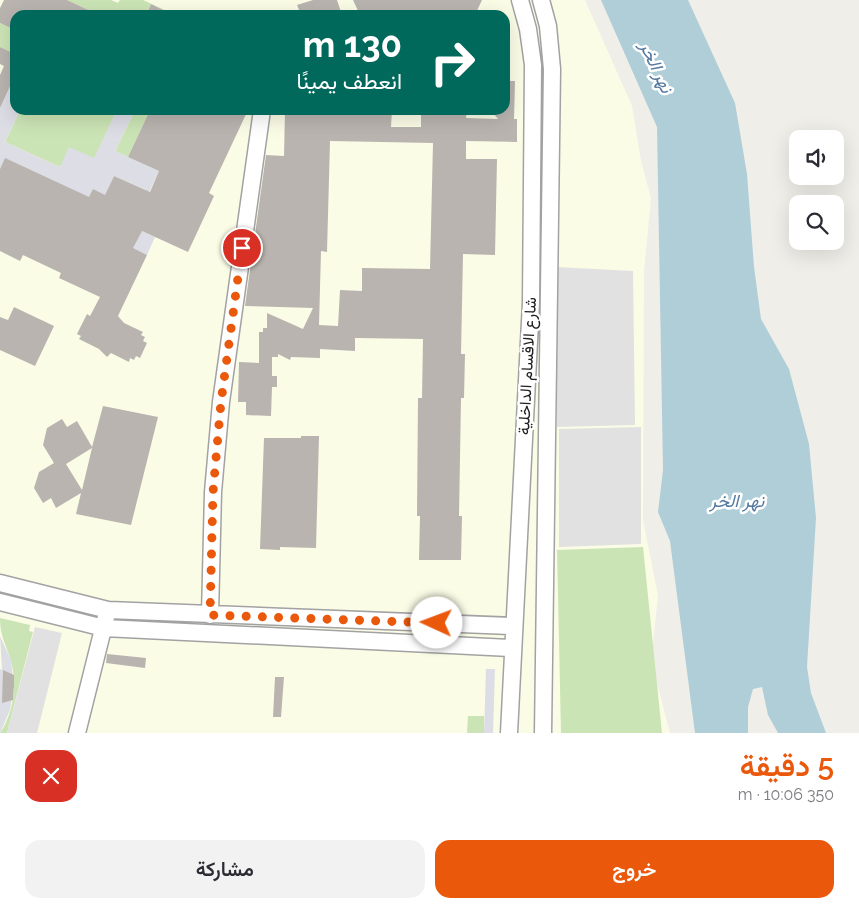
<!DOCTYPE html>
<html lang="ar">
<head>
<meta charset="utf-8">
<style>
	:root { --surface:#fff; --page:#f2f2f3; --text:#2b2b33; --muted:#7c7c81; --accent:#ea580c }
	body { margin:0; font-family:Raleway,Vazirmatn,sans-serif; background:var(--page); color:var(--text); direction:rtl; height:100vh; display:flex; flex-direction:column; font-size:19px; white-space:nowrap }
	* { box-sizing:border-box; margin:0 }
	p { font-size:16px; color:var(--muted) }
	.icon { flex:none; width:28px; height:28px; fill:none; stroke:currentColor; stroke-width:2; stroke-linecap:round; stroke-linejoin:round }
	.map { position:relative; height:733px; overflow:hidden; direction:ltr }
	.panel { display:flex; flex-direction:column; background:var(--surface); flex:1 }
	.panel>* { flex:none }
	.hud { position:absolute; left:10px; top:10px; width:500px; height:105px; border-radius:15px; box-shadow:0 5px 20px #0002; direction:rtl; background:#00695c; color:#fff; overflow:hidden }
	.buttons { position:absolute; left:789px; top:130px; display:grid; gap:10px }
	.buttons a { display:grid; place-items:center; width:55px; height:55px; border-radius:10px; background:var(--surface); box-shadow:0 5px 20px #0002; font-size:25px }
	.pin { position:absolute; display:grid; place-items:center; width:42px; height:42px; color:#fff; margin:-21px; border:2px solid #fff; border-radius:50%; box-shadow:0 1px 5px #0007 }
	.me { position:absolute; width:55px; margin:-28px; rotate:272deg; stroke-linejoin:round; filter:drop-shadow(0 0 4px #0008) }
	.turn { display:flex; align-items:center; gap:18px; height:105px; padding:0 25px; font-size:22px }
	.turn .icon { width:65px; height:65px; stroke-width:2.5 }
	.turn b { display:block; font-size:35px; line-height:42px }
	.round { display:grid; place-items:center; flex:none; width:52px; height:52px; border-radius:15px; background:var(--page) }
	.summary { display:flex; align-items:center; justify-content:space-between; height:85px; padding:0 25px }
	h1 { font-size:30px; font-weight:600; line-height:38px; color:var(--accent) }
	.action { display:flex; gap:10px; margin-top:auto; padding:10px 25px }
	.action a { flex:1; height:58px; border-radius:15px; background:var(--accent); color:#fff; font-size:20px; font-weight:600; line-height:58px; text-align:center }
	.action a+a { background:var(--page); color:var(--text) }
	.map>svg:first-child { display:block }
	.education { fill:#fbfce6; fill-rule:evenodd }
	.grass { fill:#cbe4b5 }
	.parking { fill:#e1e1e1 }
	.plaza { fill:#dddde6; fill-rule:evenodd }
	.water { fill:#afced8 }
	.building { fill:#b9b4af; fill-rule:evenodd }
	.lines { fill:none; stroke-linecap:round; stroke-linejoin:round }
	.minor-casing { stroke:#a2a2a2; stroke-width:19 }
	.minor { stroke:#fff; stroke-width:16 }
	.route { stroke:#ea580c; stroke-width:9; stroke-dasharray:0 16.2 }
	.labels { text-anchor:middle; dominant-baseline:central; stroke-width:5; stroke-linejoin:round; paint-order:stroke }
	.street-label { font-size:16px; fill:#212121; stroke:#fff }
	.water-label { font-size:18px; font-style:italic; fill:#54789f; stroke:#fff }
</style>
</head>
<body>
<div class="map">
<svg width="859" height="733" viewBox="0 0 859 733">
	<rect width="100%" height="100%" fill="#f0eee9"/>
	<!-- education -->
	<path class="education" d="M0,0h585l47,106 9,55 10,37 -7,73 -1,249 15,76 -7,65 19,72h-670zM15,15h490v95h-490z"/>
	<!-- grass -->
	<path class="grass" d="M67,0h44l7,3 2,-3h23l26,12 -1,3 -1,-3 -16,-8 -4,8 4,3h-52z
		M0,23l15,7v24l-15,-7z
		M20,110h97l-23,49 -34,8 -55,-25z
		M135,110h15l-22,47 -13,-6z
		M643,547l19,186h-101l-4,-183z
		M0,618l30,7 -1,6 4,1 -26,101h-7c14,-21 18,-51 10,-75 -5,-16 -10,-22 -10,-40z
		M468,716h16v17h-17z"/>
	<!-- parking -->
	<path class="parking" d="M556,267l77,4 2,154 -78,2z
		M641,427v117l-82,3v-118z
		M35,627l27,6 -25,100h-30z"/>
	<!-- plaza -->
	<path class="plaza" d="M11,84h4v26h5l-15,32 55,25 9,-20 25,11 23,-48h18l-20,41 44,20 -26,56 22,10 -8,18 -40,-18 -102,-78 -5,10v-61zM114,176l32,14 -43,10z
		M0,636l11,24 3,25 -4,25 -10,23v-64l2,1z
		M486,669h9l-2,64h-9z"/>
	<!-- water -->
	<path class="water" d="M601,0h87l47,103 12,71 7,93 7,52 28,50 20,75 7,74 -9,149 4,26 15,40h-48l-10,-18 -6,-28 -9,2 -5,18v26h-53l-25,-192 -12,-29 5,-42 -6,-343z"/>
	<!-- building -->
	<path class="building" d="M4,0h63l32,15h-84v15l-15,-7v-15z
		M313,0h24l5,15h-41l-4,-10z
		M353,0h129l-7,15h-115z
		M151,4l22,11h-22l-4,-2z
		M0,47l15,7v32l-4,-2 -11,24v-33l4,-9 -4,-2z
		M505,81h10l-1,38h3v23l-51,-1v18h31l-2,96 -32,-1 -2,100h4l-1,44h-3l-2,118h3l-1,44h-42l1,-44h-3l1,-118h4l1,-59 -68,-1v13l-35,-2v9l-29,-1 -1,3 -12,-6v3h-6v19h5v11h-5l-1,29 -25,-1v-13h-8l1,-40 20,1v-31h4v-4h4v-15l36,16 10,-21 -68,-2 21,-151 18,1 1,-46h107l-1,17h30v-17h46l-1,8 32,1 -7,-9h14zM330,141l103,2 -3,126 -68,-1v23l-22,-1 -2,36 -19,-1 2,-74 6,1z
		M150,110h98l-39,83 5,3 -26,56 -46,-21 -9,17 14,7 -29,61 6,7 19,9 -2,3 4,2 -2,4 4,2 -7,15 -4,-2 -2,4 -4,-2 -1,4 -18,-9 -4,4 -8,-8 -20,-10 2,-3 -4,-2 10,-20 3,2 10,-19 -41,-19 2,-5 -38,-18 -3,6 -20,-10v-82l5,-11 84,39 4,-8 12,6 9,-19 36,16 9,-21 -31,-14z
		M14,307l40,19 -19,40 -35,-16v-33l8,3z
		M103,406l55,11 -27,108 -55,-11 5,-21 -25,15 -5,-10 -8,5 -9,-15 5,-16 15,-9 -11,-18 4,-17 15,-9 5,8 10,-6 15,26zM92,448l-10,42 -16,-26z
		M301,436h18l-3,112 -36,-1v3l-20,-1 4,-111h37z
		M107,654l39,4 -1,10 -39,-5z
		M3,670l11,5v10l-1,15 -11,3z
		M275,677h9l-3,40h-8z"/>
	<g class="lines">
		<!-- minor casing -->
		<g class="minor-casing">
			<path id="minor" d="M541,0l7,26 4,43 -9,664
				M0,583l108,27 405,16
				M0,602l104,26 408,20
				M210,615l3,-123 8,-90 41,-292
				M77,733l29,-116
				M509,733l22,-431 2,-237 -5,-36 -8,-29"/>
		</g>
		<!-- minor -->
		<use href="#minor" class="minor"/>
	</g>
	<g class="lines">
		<!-- route -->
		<path class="route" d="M242,248l-21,154 -8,90 -3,123 227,8"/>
	</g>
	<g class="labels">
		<!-- street labels -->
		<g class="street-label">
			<text transform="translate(527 366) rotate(-87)">شارع الاقسام الداخلية</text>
		</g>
		<!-- water labels -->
		<g class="water-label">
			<text transform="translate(657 67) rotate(65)">نهر الخر</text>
			<text x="737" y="500">نهر الخر</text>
		</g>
	</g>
</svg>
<div class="buttons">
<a><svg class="icon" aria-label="sound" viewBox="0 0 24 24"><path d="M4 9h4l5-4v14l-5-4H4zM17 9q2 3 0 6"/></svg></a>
<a><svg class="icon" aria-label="search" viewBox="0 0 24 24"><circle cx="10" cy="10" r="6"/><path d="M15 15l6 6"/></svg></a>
</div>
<div class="pin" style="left:242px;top:248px;background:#d93025"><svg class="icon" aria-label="arrive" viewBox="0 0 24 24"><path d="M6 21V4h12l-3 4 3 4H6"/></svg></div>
<svg class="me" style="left:437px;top:623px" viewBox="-20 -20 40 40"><circle r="19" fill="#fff"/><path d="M0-13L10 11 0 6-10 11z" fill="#ea580c"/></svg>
<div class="hud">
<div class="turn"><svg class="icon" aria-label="right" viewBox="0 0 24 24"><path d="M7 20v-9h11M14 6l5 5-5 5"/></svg><div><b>130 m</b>انعطف يمينًا</div></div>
</div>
</div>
<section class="panel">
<div class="summary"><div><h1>5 دقيقة</h1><p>350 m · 10:06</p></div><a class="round" style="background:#d93025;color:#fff"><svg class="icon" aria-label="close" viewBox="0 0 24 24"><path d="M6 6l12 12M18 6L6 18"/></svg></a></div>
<div class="action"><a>خروج</a><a>مشاركة</a></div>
</section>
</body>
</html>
